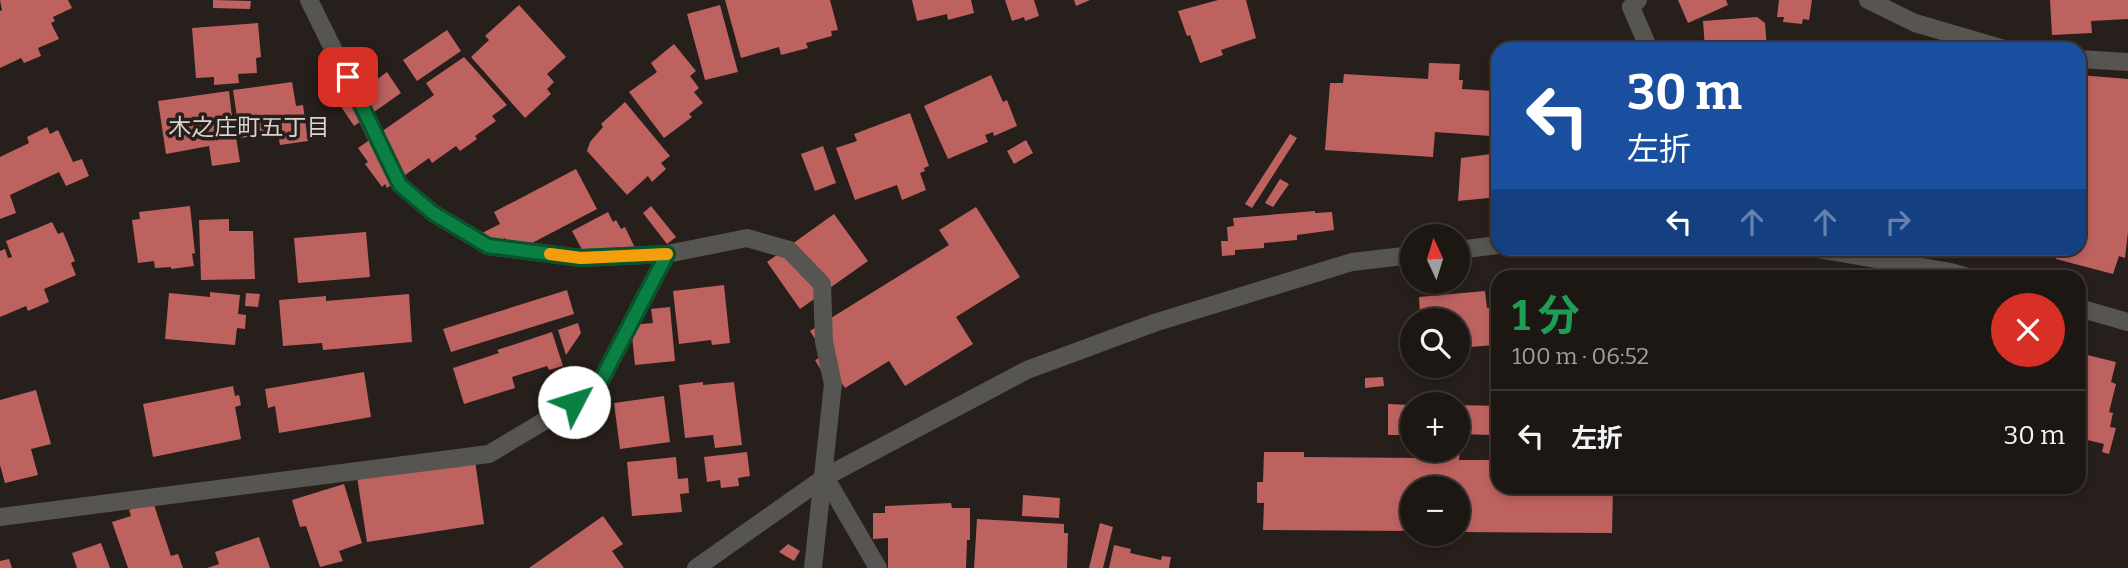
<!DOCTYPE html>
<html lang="ja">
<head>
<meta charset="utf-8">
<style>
	:root { --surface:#1d1714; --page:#2a2422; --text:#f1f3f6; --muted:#a09fa0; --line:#3b3634 }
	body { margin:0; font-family:Bitter,"Noto Sans JP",serif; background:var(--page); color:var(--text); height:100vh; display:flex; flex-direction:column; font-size:26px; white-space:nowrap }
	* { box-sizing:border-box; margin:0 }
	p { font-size:23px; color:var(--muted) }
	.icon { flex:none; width:38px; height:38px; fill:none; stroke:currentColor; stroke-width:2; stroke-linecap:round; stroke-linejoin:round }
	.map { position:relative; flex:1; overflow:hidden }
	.panel { position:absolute; left:1491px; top:270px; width:595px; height:224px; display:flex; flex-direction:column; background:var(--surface); border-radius:21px; box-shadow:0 4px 10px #0003,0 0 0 2px var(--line) }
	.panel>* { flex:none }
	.hud { position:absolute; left:1491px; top:42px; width:595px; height:214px; border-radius:21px; box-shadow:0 4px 10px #0003,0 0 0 2px var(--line); background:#1a4fa0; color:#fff; overflow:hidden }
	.needle { width:46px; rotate:356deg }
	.controls { position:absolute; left:1400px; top:224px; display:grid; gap:14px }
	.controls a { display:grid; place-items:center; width:70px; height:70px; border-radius:50%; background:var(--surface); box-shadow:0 4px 10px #0003,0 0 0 2px var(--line); font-size:35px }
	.pin { position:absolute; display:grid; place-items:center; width:60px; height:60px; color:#fff; margin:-30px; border-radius:14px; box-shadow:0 4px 10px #0006 }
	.me { position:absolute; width:77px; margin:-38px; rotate:50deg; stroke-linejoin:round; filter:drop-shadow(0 0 5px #0008) }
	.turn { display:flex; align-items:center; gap:24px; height:147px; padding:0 21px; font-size:32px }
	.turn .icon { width:91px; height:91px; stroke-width:2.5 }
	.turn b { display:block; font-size:49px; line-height:60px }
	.lanes { display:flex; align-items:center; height:66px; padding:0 21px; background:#0003; justify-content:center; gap:35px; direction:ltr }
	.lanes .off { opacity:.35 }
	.round { display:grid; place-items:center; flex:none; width:74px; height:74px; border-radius:37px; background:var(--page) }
	.headline { display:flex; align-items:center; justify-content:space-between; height:119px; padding:0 21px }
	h1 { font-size:42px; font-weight:700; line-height:52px; color:#1e9e55 }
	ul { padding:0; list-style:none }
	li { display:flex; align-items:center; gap:21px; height:91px; padding:0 21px; border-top:2px solid var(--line) }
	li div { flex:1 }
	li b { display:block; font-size:26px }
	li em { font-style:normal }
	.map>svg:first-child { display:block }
	.building { fill:#be6260 }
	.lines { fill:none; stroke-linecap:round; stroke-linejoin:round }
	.minor { stroke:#575551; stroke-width:18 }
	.tertiary { stroke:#575551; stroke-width:18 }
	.route-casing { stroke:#07532c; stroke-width:18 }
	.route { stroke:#0b8043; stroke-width:12 }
	.slow { stroke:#f59e0b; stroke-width:12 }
	.labels { text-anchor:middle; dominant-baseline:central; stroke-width:7; stroke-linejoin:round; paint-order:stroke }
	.neighbourhood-label { font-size:23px; fill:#dad4d1; stroke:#271f1b }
</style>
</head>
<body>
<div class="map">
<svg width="2128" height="568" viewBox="0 0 2128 568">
	<rect width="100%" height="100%" fill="#271f1b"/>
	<!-- building -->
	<path class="building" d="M0,0h68l4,8 -19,9 2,4 -4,2 8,16 -21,9 3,8 -17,7 -3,-5 -21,10v-57l2,-1z
		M213,0l38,1 -1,8 -37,-1z
		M725,0h105l8,30 -7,1 1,5 -26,7 2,5 -27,7 -2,-8 -38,11z
		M912,0h59l3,13 -26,7 -1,-6 -30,7z
		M1005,0h29l5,16 -14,5 -1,-4 -12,4z
		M1074,0h16l-14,6z
		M1218,0h28l10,38 -35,12 2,5 -23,8 -10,-28 -3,1 -9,-25z
		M1678,0h48l2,5 -40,18z
		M1779,0h33l-3,20 -6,-1 -1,5 -19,-2 1,-5h-7z
		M2050,0h78v19l-37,2 1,12 -40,2z
		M519,5l47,52 -19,17 7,8 -7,7 4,5 -26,24 -54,-61 18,-17 -4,-4z
		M720,5l18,67 -33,8 -18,-66z
		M1757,17l8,6 2,26h-62l-2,-28z
		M258,23l3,34 -5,1 1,15 -19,1 1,9 -25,2v-8l-18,1 -4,-50z
		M447,30l14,21 -44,30 -14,-21z
		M674,44l22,27 -6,5 9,12 -5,4 9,11 -14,11 3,3 -28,21 -35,-46 28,-20 -6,-9z
		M464,57l43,48 -15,11 4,5 -21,15 2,3 -17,12 -4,-5 -24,17 -3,-5 -42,30 -2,-4 -3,3 -17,-23 3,-2 -10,-14 76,-53 -8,-12z
		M1429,63l31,1 -1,16h4l-1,9 32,2 -3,45 -56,-4 -2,25 -108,-7 5,-67h13l1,-9 84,5z
		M387,72l14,21 -47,33 -16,-24 26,-18 2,3z
		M991,75l12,27 4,-2 10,26 -23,10 -1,-4 -8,3 3,7 -40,17 -24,-53z
		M2079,75l49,4v153l-3,26 -6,-2 -6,18 -57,-15 2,-11h21z
		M292,82l4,24 7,-1 5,36 -28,4 -2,-12 -38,5 -7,-48z
		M229,91l5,43 -15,2 1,3 16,-2 4,25 -28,4 -3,-20 -43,8 -8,-53z
		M625,102l45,54 -9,7 5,6 -14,13 -4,-6 -21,19 -40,-44 3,-9 13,-15 -2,-3z
		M910,113l19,53 -5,2 1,3 -5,2 6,17 -24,10 -5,-15 -42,15 -19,-52 21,-7 -3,-7z
		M47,127l3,7 8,-4 15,32 9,-3 7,17 -23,10 -7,-14 -49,23 6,18 -16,6v-62l29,-14 -2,-6z
		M1290,134l7,4 -45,70 -7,-4z
		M1026,140l7,13 -19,11 -7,-13z
		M823,146l13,37 -21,8 -14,-37z
		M1498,153v44l-40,4 3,-43z
		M576,169l21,40 -84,44 -8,-15 -18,10 -7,-14 20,-10 -6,-12z
		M1280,179l9,5 -16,23 -8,-4z
		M190,206l5,47 -3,1 2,12 -23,3v-2l-16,1 -1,-7 -16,2 -6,-43 8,-1 -1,-7z
		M651,206l25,31 -9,7 -24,-31z
		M976,207l44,70 -64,40 17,27 -68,42 -16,-25 -44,27 -9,-14 -9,6 -12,-20 10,-5 -15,-24 139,-86 -10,-15z
		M1315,211v2l17,-1 2,18 -37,5v5l-33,3v5l-29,2v5l-13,1 -1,-15h7l-1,-14 7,-1 -1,-8z
		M608,212l5,10 3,-2 5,9 4,-2 11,23 -49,9 -15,-28z
		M834,214l34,47 -68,48 -33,-47z
		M229,219v12h24l2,48 -54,1 -2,-60z
		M52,222l6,12 5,-2 12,29 -4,2 5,12 -32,14 5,13 -21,9 -2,-5 -26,11v-66l5,-2 3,9 4,-1 -6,-16z
		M366,232l4,45 -72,6 -4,-45z
		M2026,248h26l-2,9z
		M724,285l6,58 -18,2 -1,-5 -32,4 -6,-53z
		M567,290l7,24 -123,38 -8,-23z
		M1485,291l2,17 5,-1 3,38 -37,3v-28h-32l-1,-6h-5l-1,-17z
		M210,292l30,3 -2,19 8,1 -1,14 -8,-1 -2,17 -70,-6 4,-46 41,4z
		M246,293l14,1 -2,13 -13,-1z
		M409,294l3,48 -89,8 -1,-7 -39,3 -4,-46 47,-4v5z
		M670,307l5,54 -40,4 -4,-40 22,-2 -2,-14z
		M578,323l3,10 -15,22 -8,-25z
		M552,332l11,34 -14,4 -2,-4 -35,11 3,11 -51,16 -11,-36 46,-15 -2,-3z
		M2079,353l37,9 -5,20 5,2 -7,28 4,1 -3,14 6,1 -7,26 -7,-2 2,-8 -25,-6z
		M364,372l7,45 -92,16 -4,-27 -7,2 -3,-19z
		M1383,377l1,9 -19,2v-10z
		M703,382v3l31,-3 8,63 -27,3 -2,-13 -28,3 -6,-53z
		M233,386l2,10 4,-1 2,10 -6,2 6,32 -88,18 -10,-53z
		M36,390l15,54 -20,5 7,26 -33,8 -5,-18v-65z
		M664,396l6,46 -50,7 -6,-46z
		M1388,404l24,1v30h-24z
		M1458,405l40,1v16h-7v13l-33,-1z
		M1420,450h40l-1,10h39v26h115l-1,47 -154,-1v-44h-46v43l-149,-1 1,-27h-7v-21h6l1,-30h40v5l115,1z
		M747,452l3,24 -12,2 1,8 -18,2 -1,-8 -13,2 -3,-25z
		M474,453l10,71 -117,18 -11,-72z
		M676,457l2,22 10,-1 1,15 -9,1 2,18 -50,4 -5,-54z
		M344,484l18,59 -23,8 4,10 -23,6 -14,-41 -6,1 -8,-27z
		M1023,495l37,3 -1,20 -37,-2z
		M153,502l18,54 7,-2 5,14h-55l-16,-46 19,-6 -2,-6z
		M951,503l1,5h18v32h-3l-1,28h-78v-30l-15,1v-26h12v-7z
		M603,516l20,28 -11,7 12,17h-95z
		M977,519l87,5v9h4l-1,35h-93z
		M1100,523l13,4 -10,41h-14z
		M259,537l11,31h-63l12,-4 -4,-12z
		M101,543l9,25h-33l-5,-15z
		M788,544l12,7 -6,10 -15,-9z
		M1114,545l17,4 -1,4 31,7 1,-4 9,1 -2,11h-60z
		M9,559l3,9h-12v-7z"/>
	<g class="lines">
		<!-- minor -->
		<path class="minor" d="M309,0l91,185 33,28 55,33 93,12 86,-4 80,-16 42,12 33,34 2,58 9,42 -20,184
			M1638,0l-7,7 18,42
			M1868,0l47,23 89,26
			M2079,59l49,3
			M825,477l53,91
			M0,517l489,-63 107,-64 71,-136"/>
		<!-- tertiary -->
		<path class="tertiary" d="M1811,248l135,23 19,5
			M1458,250l40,-5
			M2079,308l49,14
			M696,568l129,-91 202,-107 127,-47 198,-61 60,-7"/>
	</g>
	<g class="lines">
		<!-- route casing -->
		<g class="route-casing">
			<path id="route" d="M348,77l52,108 33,28 55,33 93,12 86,-4 -71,136 -22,12"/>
		</g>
		<!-- route -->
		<use href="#route" class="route"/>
		<!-- slow -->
		<path class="slow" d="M550,254l31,4 86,-4"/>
	</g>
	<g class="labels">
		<!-- neighbourhood labels -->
		<g class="neighbourhood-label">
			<text x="249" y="127">木之庄町五丁目</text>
		</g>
	</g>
</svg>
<div class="controls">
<a><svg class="needle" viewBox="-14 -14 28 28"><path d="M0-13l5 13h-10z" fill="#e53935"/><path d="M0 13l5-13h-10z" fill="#a09fa0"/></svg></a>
<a><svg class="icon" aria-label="search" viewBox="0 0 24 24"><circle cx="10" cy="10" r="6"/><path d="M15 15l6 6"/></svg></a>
<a>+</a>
<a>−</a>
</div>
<div class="pin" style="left:348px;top:77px;background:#d93025"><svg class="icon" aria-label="arrive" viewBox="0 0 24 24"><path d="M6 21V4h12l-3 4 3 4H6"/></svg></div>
<svg class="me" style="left:574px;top:402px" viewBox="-20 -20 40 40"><circle r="19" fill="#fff"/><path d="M0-13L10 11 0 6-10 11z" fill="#0b8043"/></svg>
<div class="hud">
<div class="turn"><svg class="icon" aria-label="left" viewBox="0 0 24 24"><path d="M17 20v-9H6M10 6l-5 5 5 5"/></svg><div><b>30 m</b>左折</div></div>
<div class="lanes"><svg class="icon" aria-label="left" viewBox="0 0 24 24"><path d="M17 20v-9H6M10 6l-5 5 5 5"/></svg><svg class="icon off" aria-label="ahead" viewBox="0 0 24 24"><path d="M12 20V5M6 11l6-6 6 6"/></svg><svg class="icon off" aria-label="ahead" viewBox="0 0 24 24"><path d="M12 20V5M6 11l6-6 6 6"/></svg><svg class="icon off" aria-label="right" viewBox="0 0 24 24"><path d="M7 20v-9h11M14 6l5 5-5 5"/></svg></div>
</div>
<section class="panel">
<div class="headline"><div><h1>1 分</h1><p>100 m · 06:52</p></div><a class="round" style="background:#d93025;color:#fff"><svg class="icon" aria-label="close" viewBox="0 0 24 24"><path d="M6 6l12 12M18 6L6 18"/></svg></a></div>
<ul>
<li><svg class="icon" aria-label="left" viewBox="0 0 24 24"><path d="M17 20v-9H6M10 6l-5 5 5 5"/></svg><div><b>左折</b></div><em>30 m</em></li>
</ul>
</section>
</div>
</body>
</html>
